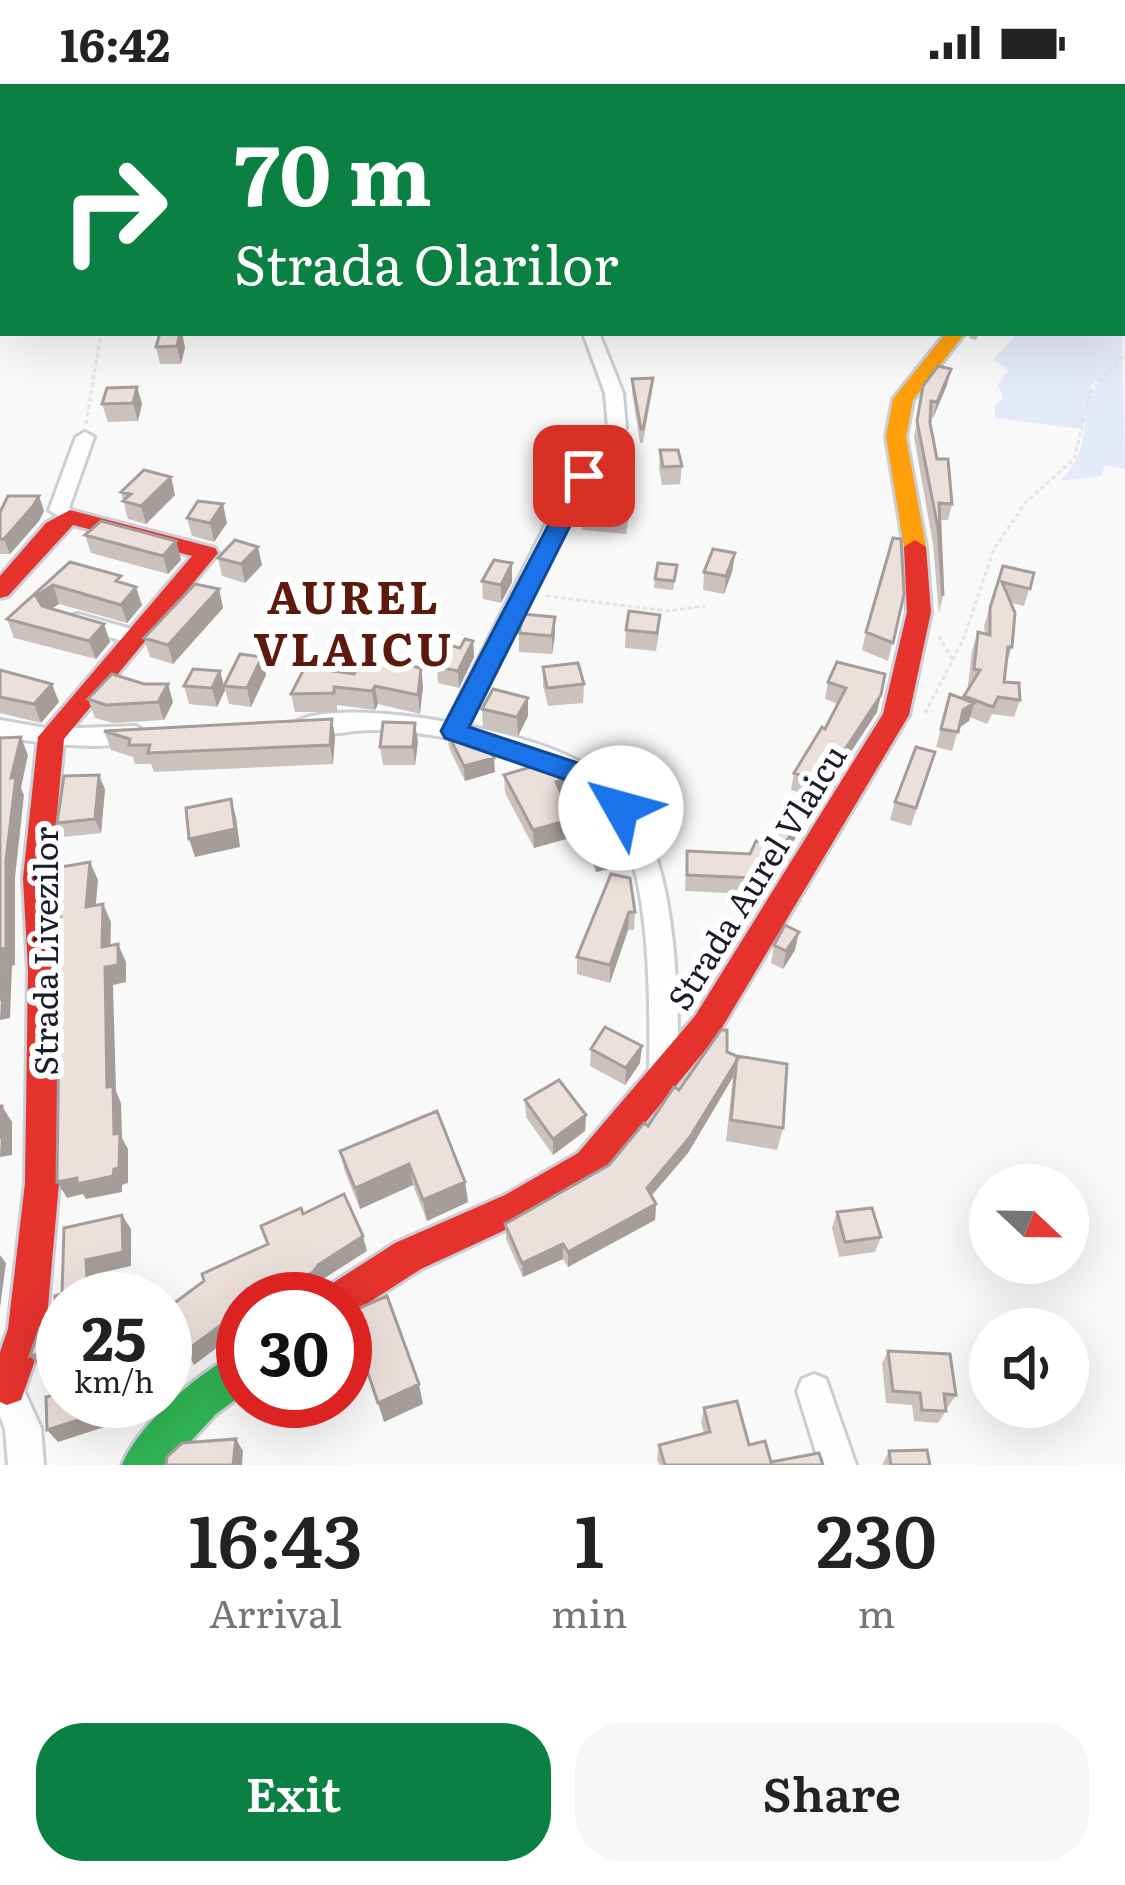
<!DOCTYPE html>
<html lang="en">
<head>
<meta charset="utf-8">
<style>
	:root { --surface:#fff; --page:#f6f6f6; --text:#222; --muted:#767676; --accent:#0b8043 }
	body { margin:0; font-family:Literata,serif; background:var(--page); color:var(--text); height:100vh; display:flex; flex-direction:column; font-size:45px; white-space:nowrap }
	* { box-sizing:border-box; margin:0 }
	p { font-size:39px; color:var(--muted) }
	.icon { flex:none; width:66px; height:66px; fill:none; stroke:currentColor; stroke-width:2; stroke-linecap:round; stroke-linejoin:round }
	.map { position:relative; height:1381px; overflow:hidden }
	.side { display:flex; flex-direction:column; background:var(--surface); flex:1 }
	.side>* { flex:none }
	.banner { position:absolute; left:0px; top:0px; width:1125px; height:252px; box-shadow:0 12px 48px #0002; background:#0b8043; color:#fff; overflow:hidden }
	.needle { width:78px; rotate:112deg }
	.fabs { position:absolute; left:969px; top:1080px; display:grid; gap:24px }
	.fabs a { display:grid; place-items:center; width:120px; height:120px; border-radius:50%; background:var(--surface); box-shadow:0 12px 48px #0002; font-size:60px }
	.speed { position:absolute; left:36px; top:1188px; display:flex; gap:24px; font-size:60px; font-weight:700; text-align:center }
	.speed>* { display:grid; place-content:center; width:156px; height:156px; border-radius:50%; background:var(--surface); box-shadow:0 12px 48px #0002; line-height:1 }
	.speed small { font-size:30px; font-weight:400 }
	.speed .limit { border:18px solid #d22; background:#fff; color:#111 }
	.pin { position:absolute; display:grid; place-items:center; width:102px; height:102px; color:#fff; margin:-51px; border-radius:24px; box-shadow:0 6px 18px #0006 }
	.me { position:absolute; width:132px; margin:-66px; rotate:308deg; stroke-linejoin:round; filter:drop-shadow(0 0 9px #0008) }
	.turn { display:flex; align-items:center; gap:42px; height:252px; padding:0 36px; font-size:54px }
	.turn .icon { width:156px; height:156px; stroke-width:2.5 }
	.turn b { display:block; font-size:84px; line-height:102px }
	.eta { display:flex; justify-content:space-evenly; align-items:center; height:204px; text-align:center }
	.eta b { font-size:72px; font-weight:600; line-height:84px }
	.cta { display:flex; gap:24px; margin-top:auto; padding:24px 36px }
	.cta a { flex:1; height:138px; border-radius:48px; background:var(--accent); color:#fff; font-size:48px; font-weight:600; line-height:138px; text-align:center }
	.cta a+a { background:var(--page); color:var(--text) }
	.status { display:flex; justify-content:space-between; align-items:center; height:84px; padding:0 60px; background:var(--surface); direction:ltr }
	.status svg { height:33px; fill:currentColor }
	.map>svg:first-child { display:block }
	.green { fill:#e5eafb }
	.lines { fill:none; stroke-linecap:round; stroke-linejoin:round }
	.street-casing { stroke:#cbced4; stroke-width:6 }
	.fast-casing { stroke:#cbced4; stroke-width:6 }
	.slow-casing { stroke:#cbced4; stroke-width:6 }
	.jam-casing { stroke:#cbced4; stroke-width:6 }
	.path { stroke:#e4e4e4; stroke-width:3; stroke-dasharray:4.5 3; stroke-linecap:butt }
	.street { fill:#fefefe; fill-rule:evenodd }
	.fast { fill:#30b455; fill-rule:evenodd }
	.slow { fill:#ff9f0a; fill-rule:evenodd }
	.jam { fill:#e5322d; fill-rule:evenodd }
	.wall { fill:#cbc1bd }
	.shaded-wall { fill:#a59d9a }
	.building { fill:#ece0dc; stroke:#a59d9a; stroke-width:3 }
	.route { fill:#1a73e8; stroke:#114b97; stroke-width:3 }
	.labels { text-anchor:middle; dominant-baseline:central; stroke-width:12; stroke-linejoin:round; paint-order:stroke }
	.street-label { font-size:33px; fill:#191d2a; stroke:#fff }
	.district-label { font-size:45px; font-weight:bold; letter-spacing:3px; fill:#5c190c; stroke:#fff }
</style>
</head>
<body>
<div class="status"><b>16:42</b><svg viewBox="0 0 49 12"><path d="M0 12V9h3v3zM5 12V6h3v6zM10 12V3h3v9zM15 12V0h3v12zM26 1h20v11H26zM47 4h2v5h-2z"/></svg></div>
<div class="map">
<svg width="1125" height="1381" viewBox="0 0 1125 1381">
	<rect width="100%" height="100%" fill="#f9f9f9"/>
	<!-- green -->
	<path class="green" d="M1122,237l3,148 -21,-4 -2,11 -42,5c37,-36 15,-68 39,-99l-5,-2 -12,49 -87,-11v-13l8,-7 -5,-14 11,-14 -16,-11 25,-26h104z"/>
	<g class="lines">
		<!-- street casing -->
		<g class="street-casing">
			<path id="street" d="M3,210v10l-3,1v-10z
				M583,249h16l24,60 3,35 -61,98 -97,200c48,10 107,25 145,58 67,59 64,209 66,292l-5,9 -10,4 -10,-4 -5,-9c1,-69 3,-202 -36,-260 -24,-37 -76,-56 -117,-67 -41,-11 -84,-19 -126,-19 -22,0 -64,12 -79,-4 23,-24 123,-10 156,-4l98,-196 63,-98 -3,-35z
				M85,348l9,5 -25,71 11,9 -10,6 -21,-13 27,-73z
				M78,530l64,18 3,5 -11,7 -64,-18 -3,-5 3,-5z
				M0,636l51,9 85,-3 12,8c-22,22 -117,8 -148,2z
				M0,1275l12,5 29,64 3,37h-36l-3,-36 -5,-13z
				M814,1290l12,5 30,86h-36l-23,-74 5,-12z"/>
		</g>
		<!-- fast casing -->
		<g class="fast-casing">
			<path id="fast" d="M243,1267v43l-27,20 -47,51h-47c16,-40 81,-98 121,-114z"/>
		</g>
		<!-- slow casing -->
		<g class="slow-casing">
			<path id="slow" d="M1125,119v11l-3,1v-11z
				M946,249h19l-52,67 -7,37 20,110 -11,7 -11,-7 -18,-110 7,-38z"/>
		</g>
		<!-- jam casing -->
		<g class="jam-casing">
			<path id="jam" d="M70,426l145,38 3,5 -154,186 -13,139 7,92 1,213 -13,146 -25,71 -14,5 -7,-3v-50l8,-23 17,-146 3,-213 -5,-92 15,-141 154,-181 -119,-31 -65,71 -8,2v-22l46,-53z
				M915,456l11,7 5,65 -22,103 -192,321 -115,139 -73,44 -108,50 -67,43 -9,4v-17h-23l6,-13 67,-43 110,-48 73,-42 117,-137 188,-302 24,-102 -3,-65z"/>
		</g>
		<!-- path -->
		<path class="path" d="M207,3l10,-3
			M451,3l11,-3
			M86,340l15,-91
			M546,512l122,15 37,-5
			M939,552l13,23
			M925,629l38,-73 31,-91 31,-46 49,-44 17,-68 34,-36"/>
		<!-- street -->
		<use href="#street" class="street"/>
		<!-- fast -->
		<use href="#fast" class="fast"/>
		<!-- slow -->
		<use href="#slow" class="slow"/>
		<!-- jam -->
		<use href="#jam" class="jam"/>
	</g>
	<!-- wall -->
	<path class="wall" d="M970,249h9l-3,7 -7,-2z
		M156,263h29l-4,17h-21z
		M632,295l20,13 -9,51h-3l-8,-51z
		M947,301l-14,33 -3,-1v6l7,36 15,45 -4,16h-8l3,76 -4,17 -6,-69 -19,-107 9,-51z
		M137,303l5,17 -4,17 -30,1 -6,-18z
		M660,366l22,16 -2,18 -18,1 -3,-17z
		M171,393l4,18 -29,29 -18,-5 -7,-27z
		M39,412l5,15 -5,10 -29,33h-10v-42z
		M630,426l-4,24 -44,-4v-18z
		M187,434l40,5 -13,19 -22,-6z
		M85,451l91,6 5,19 -13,14 -77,-21z
		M735,469l-3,19 -8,22 -21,-4 1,-18z
		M218,474l44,7 -17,18 -23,-7z
		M70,478l53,21 19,22 -15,18 -68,-19 -8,5 53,15 6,18 -14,17 -82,-21 -7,-19z
		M512,479v19l-11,21 -18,-4 -1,-18z
		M1003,482l31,7 -10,33 -13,-3 1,44 -6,17 -2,18 16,18 -6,17 -22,-3 -5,10 -17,-7 -1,4 -10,6 -7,24 -16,-4 14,-53 14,5 6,-13h-2l4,-36 6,-18 7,2 -1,-8z
		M676,490l-3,16 -19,-2 1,-9z
		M219,505l4,19 -50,56 -23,-7 -6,-19z
		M904,510l-16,67 -26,-11 4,-18z
		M626,546l33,3 -3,18 -31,-3z
		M519,549l36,2 -3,19 -33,-2z
		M473,557l1,16 -15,31 -21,-5 -1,-16 23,-19z
		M262,573l4,18 -15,32 -22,-3 -5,-18z
		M837,578l40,50 -57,87 -29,-9 3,-17 31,-44 13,-25 -13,-5 3,-17z
		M305,583l118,19 -3,28 -42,-10 -3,6 -38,-5v7h-42l-4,-18z
		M543,583l41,17 -1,19 -35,3 -5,-20z
		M0,586l59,32 -18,21 -41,-10z
		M220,587l5,19 -8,17 -28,-3 -5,-18z
		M528,614v18l-10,20 -35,-8 -1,-19z
		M88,615l85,3 -9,18 -51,3 -18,-5z
		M332,635l3,18 -2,27 -179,8 -3,-8h-16l-2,-7 -22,-7 -7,-19z
		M447,648l48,40 -30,9 -16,-33z
		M418,658l-3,23h-32l-3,-18z
		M935,668l-24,74 -21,-6 5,-18z
		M504,691l61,22 -2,1 10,39 -39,11 -29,-55z
		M105,705l-4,44 -38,4 -6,-14z
		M806,724l-3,17 -51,86 -8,-3 3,-14 -62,-3 2,-40 63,3z
		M586,747l40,16 -1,18 -29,7 -10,-23z
		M611,790l24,38 -1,18h-6l-18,53 -33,-9v-17z
		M774,861l21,5 -12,19 -12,-6z
		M591,965l49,14 -15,22 -35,-19z
		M727,968l56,76 -6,22 -51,-9 7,-64 -45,76 -37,43 5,8 -1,16 -87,47 -5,-8 -40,18 -17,-38 -1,-15 104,-59 70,-75z
		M525,1016l61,15 -1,16 -32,24 -27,-38z
		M340,1067l125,31 3,20 -41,19 -14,-36 -53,24 -15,-37z
		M837,1128l44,25 -6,15 -36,5 -7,-29z
		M888,1267l68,44 -8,12h-2v4l-8,12 -24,-2 -2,-16 -26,-2 -4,-40z
		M704,1324l67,54 52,3h-164l-2,-6 2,-14 45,-12 -3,-11z
		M889,1367l41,14h-48z"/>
	<!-- shaded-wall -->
	<path class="shaded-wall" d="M180,249h2l3,14 -4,17 -4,-18z
		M951,285l-4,16 -14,33 4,-16z
		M137,303l5,17 -4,17 -5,-18z
		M171,393l4,18 -29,29 -5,-18z
		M39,412l5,15 -5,10 -29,33 -6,-15z
		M223,420l4,19 -13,19 -4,-19z
		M176,457l5,19 -13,14 -5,-18z
		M258,463l4,18 -17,18 -4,-19z
		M735,469l-3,19 -8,22 2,-18z
		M512,479v19l-11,21v-18z
		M53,501l6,19 -16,10 -7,-18z
		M136,503l6,18 -15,18 -6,-18z
		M219,505l4,19 -50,56 -5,-19z
		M555,533v18l-3,19v-18z
		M104,540l6,18 -14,17 -7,-18z
		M473,557l1,16 -15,31 -1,-17z
		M262,573l4,18 -15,32 -4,-19z
		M421,584l2,18 -3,28 -2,-19z
		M220,587l5,19 -8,17 -5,-19z
		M52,600l7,18 -18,21 -7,-19z
		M168,600l5,18 -9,18 -6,-18z
		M375,602l3,18 -3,6 -3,-19z
		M881,611l-4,17 -57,87 4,-18z
		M528,614v18l-10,20 -1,-19z
		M974,619l-5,18 -12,8 6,-19z
		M332,635l3,18 -2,27 -3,-19z
		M415,639l3,19 -3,23 -2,-18z
		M21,653l7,18 -7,33 3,7 -9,83v87l-3,1 -2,52 -10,2 11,-242z
		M494,674l1,14 -30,9 -1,-15z
		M99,691l6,14 -4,44 -6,-14z
		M565,695v18l-9,3v-18z
		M231,715l5,18 4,30 -45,10 -6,-18z
		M806,724l-3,17 -51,86 3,-16z
		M573,735v18l-39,11 -1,-18z
		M626,763l-1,18 -29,7 1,-18z
		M90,778l8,18 -4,45 -8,-18z
		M103,820l8,18 -1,43 -8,-18z
		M629,828l-1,18 -18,53v-18z
		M799,848l-4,18 -12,19 3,-18z
		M118,860l8,18v20l-13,3 3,106 5,12 1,35 6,11v34l-6,2v7l-36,7 -3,-5 -16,4 -10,-16 57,-13v-35l-7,-47 -2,-120z
		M642,962l-2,17 -15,22 1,-17z
		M736,977l-3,16 -45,76 -43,50 2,-15z
		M2,1022l10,16v33l-12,2z
		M586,1031l-1,16 -32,24v-16z
		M409,1080l4,21 -53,24 -5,-21z
		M465,1098l3,20 -41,19 -4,-21z
		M656,1120l-1,16 -87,47v-15z
		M122,1131l9,14v37l-36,8 1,25h-8l-2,-39z
		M363,1152l4,15 -44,28 -5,8 -24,12h-33z
		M563,1160v15l-40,18 -1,-14z
		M0,1171l6,8 -6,45z
		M233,1232h10v17l-2,1 -2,-3 -45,34 -8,-14z
		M63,1263v16l-22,6 -11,-13z
		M419,1300l4,20 -39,18 -6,-19z
		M107,1317h8l2,22 -59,19 -11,-12z
		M236,1355l7,12 -1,14h-9z"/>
	<!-- building -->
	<path class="building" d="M160,249h20l-3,13 -21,1z
		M938,282l13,3 -14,33 -6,-1 -1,22 7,36h11l4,45 -13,-1 4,93 -5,-68 -21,-107 6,-35z
		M653,294l-10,51h-2l-9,-50z
		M137,303l-4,16 -31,1 5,-16z
		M660,366h18l4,16 -19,1z
		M144,386l27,7 -30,29 -18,-5 8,-7 -10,-2z
		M587,405l44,3 -4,24 -45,-4z
		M8,412h31l-6,10 -29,33h-4v-27z
		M198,417l25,3 -13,19 -23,-5z
		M101,437l75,20 -13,15 -78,-21z
		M893,454l8,1 3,55 -11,49 -27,-11z
		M235,456l23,7 -17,17 -23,-6z
		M713,465l22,4 -9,23 -22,-4z
		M494,476l18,3 -11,22 -19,-4z
		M70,478l51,14 -5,5 20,6 -15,18 -68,-20 -17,11 6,10 62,18 -15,17 -82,-22z
		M658,479l19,2 -3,16 -19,-2z
		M1003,482l31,7 -4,16 -28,-7 13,31 -3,34h-4l-4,35 15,1 1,17 -22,-3 -5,10 -29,-11 16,-26 -6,-1 4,-37 12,3v-27z
		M195,500l24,5 -51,56 -24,-7z
		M629,527l31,4 -3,18 -31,-3z
		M523,530l32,3 -3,19 -33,-3z
		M465,555l8,2 -15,30 -21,-4 12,-22 11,3z
		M240,570l22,3 -15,31 -23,-2z
		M365,572l56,12 -3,27 -43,-9 -3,5 -38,-4v6l-43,1 14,-27 49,7z
		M837,578l48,12 -4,21 -57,86 -30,-8 28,-46 3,2 21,-41 -18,-6z
		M578,579l6,21 -37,4 -4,-21z
		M193,585l27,2 -8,17 -28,-2z
		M0,586l52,14 -18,20 -34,-7z
		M112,590l32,10h24l-10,18 -52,3 -18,-6z
		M493,605l35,9 -11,19 -35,-8z
		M950,610l24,9 -11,7 -5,22 -17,-3z
		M332,635l-2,26 -182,8 2,-8h-21l1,-6 -26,-8z
		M383,638l32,1 -2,24h-33z
		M447,648l37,7 10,19 -30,8z
		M21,653l-10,41 5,-1 -10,83v88l-4,1 -2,52v-263z
		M916,663l19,5 -19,56 -21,-6z
		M551,677l14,18 -9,3 17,37 -40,11 -29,-55z
		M99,691l-4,44 -38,4 7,-47z
		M231,715l4,30 -46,10 -3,-31z
		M789,718l17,6 -51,87 -8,-3 7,-14 -67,-3v-24l63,3 6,-13 8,3z
		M619,738l7,25 -29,7 -11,-23z
		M90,778l-4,45 17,-3 -1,43 16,-3v21l-13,2 2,120 6,-1 1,48 6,-1 -1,35 -5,1 -1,7 -36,8v-6l-20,4 4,-315z
		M611,790l19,4 5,34h-6l-19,53 -33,-8z
		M785,841l14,7 -13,19 -12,-6z
		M605,943l37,19 -16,22 -35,-19z
		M721,946h6v22l12,5 -49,80 -43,51 9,16 -88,48 -5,-8 -41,19 -17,-39 104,-59 35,-42 4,3 26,-39 5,3z
		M737,972l50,8 -4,64 -52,-8z
		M559,996l27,35 -33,24 -28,-39z
		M0,1022h2l-2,33z
		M437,1027l28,71 -42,18 -14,-36 -54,24 -15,-37z
		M344,1110l19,42 -45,29 -5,7 -52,27h-18v17l-9,5 -1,-5 -47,35 -21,-34v-7l39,-29 -2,-7 66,-30 -7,-18 40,-18 2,6z
		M872,1124l9,29 -36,5 -8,-30z
		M122,1131l1,37 -37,8 2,39h-25v48l-33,9 10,-28 15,-4v-28l7,-2 2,-66z
		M387,1212l32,88 -41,19 -30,-90z
		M888,1267l62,3 6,41 -12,-1 2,17 -24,-1 -2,-17 -27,-2z
		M63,1308v9h44v10l-60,19 -1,-33z
		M737,1317l12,44 16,-4 6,21 48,-9 4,12h-158l-6,-20 51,-13 -6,-24z
		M236,1355l-3,26h-67l1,-8 15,-14z
		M927,1366l3,15h-39l-2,-14z"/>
	<!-- route -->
	<path class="route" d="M584,385l11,7 -126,251 118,39 22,12 26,30 -14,11 -54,-39 -122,-42 -4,-7 133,-255z"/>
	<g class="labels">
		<!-- street labels -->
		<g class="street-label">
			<text transform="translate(755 792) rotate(-58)">Strada Aurel Vlaicu</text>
			<text transform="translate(43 867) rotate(-90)">Strada Livezilor</text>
		</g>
		<!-- district labels -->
		<g class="district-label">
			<text x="354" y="510">AUREL<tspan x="354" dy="52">VLAICU</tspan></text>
		</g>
	</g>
</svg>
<div class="fabs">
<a><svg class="needle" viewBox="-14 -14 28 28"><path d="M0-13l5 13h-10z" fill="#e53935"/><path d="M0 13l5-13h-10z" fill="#767676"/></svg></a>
<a><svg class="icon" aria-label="sound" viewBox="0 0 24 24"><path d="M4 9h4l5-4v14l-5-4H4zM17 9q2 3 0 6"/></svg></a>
</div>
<div class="speed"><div>25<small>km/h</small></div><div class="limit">30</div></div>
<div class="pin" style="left:584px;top:392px;background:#d93025"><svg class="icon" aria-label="arrive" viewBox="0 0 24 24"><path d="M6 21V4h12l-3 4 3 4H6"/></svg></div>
<svg class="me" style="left:621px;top:724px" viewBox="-20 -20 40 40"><circle r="19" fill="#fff"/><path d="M0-13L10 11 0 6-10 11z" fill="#1a73e8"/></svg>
<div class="banner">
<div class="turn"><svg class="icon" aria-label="right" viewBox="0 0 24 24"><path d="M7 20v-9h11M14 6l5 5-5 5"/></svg><div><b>70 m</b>Strada Olarilor</div></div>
</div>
</div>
<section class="side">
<div class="eta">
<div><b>16:43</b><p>Arrival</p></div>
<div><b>1</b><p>min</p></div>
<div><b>230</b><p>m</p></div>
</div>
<div class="cta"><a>Exit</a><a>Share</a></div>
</section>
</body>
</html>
